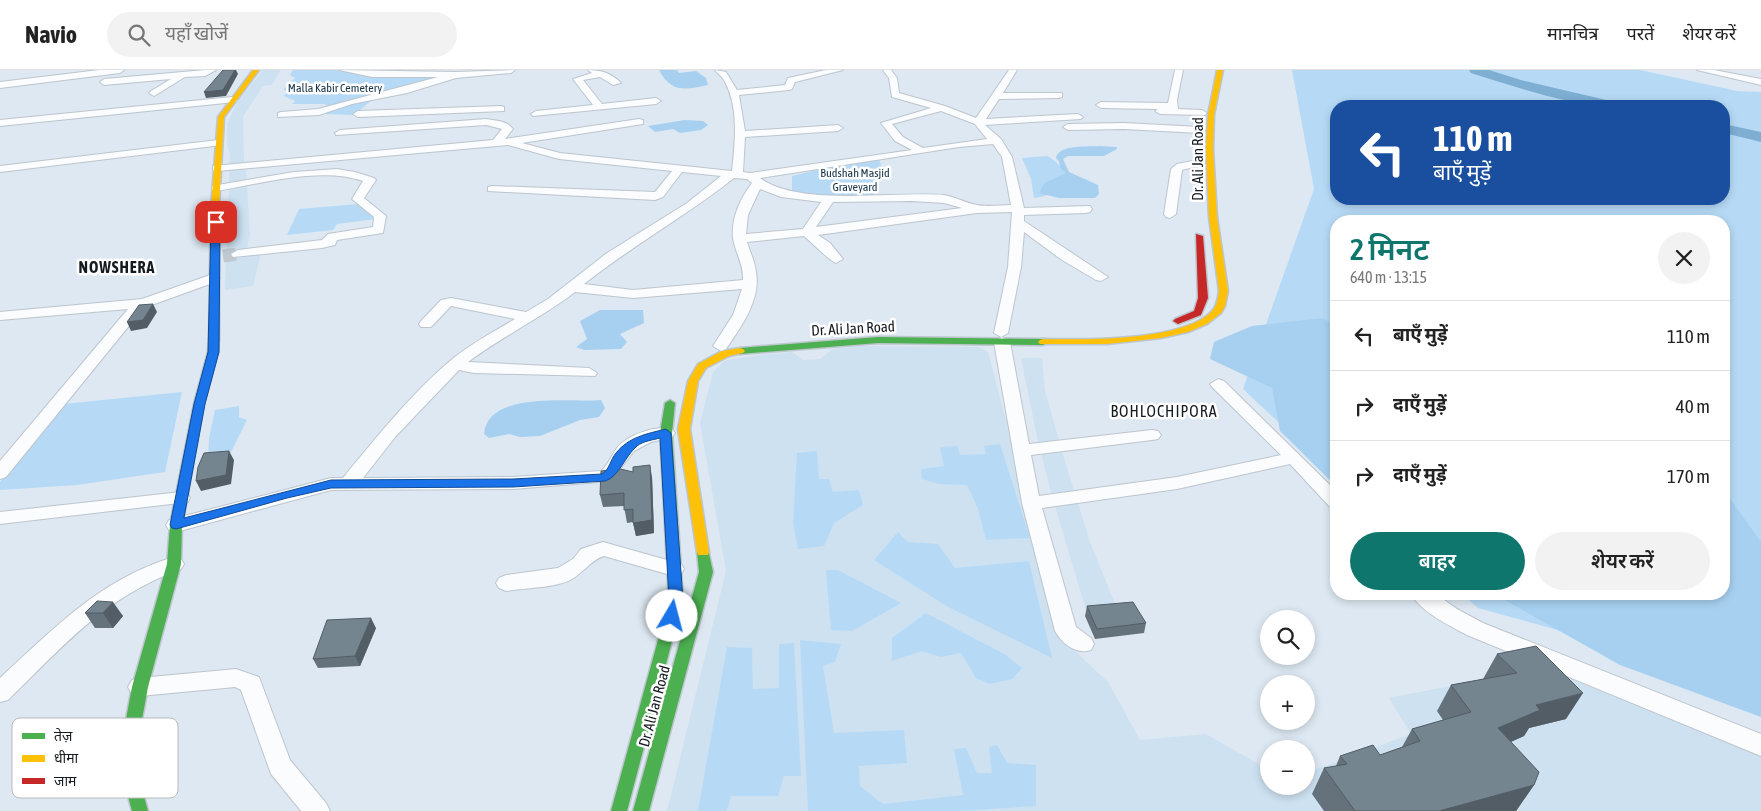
<!DOCTYPE html>
<html lang="hi">
<head>
<meta charset="utf-8">
<style>
	:root { --surface:#fff; --page:#f2f2f2; --text:#222; --muted:#767676; --line:#e0e0e0; --accent:#0f766e }
	body { margin:0; font-family:"Asap Condensed","Noto Sans Devanagari",sans-serif; background:var(--page); color:var(--text); height:100vh; display:flex; flex-direction:column; font-size:19px; white-space:nowrap }
	* { box-sizing:border-box; margin:0 }
	p { font-size:16px; color:var(--muted) }
	.icon { flex:none; width:28px; height:28px; fill:none; stroke:currentColor; stroke-width:2; stroke-linecap:round; stroke-linejoin:round }
	.map { position:relative; flex:1; overflow:hidden }
	.sheet { position:absolute; left:1330px; top:145px; width:400px; height:385px; display:flex; flex-direction:column; background:var(--surface); border-radius:20px; box-shadow:0 2px 8px #0003 }
	.sheet>* { flex:none }
	.hud { position:absolute; left:1330px; top:30px; width:400px; height:105px; border-radius:20px; box-shadow:0 2px 8px #0003; background:#1a4fa0; color:#fff; overflow:hidden }
	.buttons { position:absolute; left:1260px; top:540px; display:grid; gap:10px }
	.buttons a { display:grid; place-items:center; width:55px; height:55px; border-radius:50%; background:var(--surface); box-shadow:0 2px 8px #0003; font-size:25px }
	.pin { position:absolute; display:grid; place-items:center; width:42px; height:42px; color:#fff; margin:-21px; border-radius:10px; box-shadow:0 2px 8px #0006 }
	.me { position:absolute; width:55px; margin:-28px; rotate:8deg; stroke-linejoin:round; filter:drop-shadow(0 0 4px #0008) }
	.turn { display:flex; align-items:center; gap:18px; height:105px; padding:0 20px; font-size:22px }
	.turn .icon { width:65px; height:65px; stroke-width:2.5 }
	.turn b { display:block; font-size:35px; line-height:42px }
	.round { display:grid; place-items:center; flex:none; width:52px; height:52px; border-radius:26px; background:var(--page) }
	.summary { display:flex; align-items:center; justify-content:space-between; height:85px; padding:0 20px }
	h1 { font-size:30px; font-weight:600; line-height:38px; color:var(--accent) }
	.primary-button { display:flex; gap:10px; margin-top:auto; padding:10px 20px }
	.primary-button a { flex:1; height:58px; border-radius:30px; background:var(--accent); color:#fff; font-size:20px; font-weight:600; line-height:58px; text-align:center }
	.primary-button a+a { background:var(--page); color:var(--text) }
	ul { padding:0; list-style:none }
	li { display:flex; align-items:center; gap:15px; height:70px; padding:0 20px; border-top:1px solid var(--line) }
	li div { flex:1 }
	li b { display:block; font-size:19px }
	li em { font-style:normal }
	header { display:flex; align-items:center; gap:30px; box-sizing:border-box; height:70px; padding:0 25px; background:var(--surface); border-bottom:1px solid var(--line) }
	header strong { font-size:24px }
	nav { display:flex; gap:28px; margin-inline-start:auto; font-size:18px }
	.search { width:350px; height:45px; background:var(--page); display:flex; align-items:center; gap:12px; box-sizing:border-box; padding:0 18px; border-radius:28px; color:var(--muted); font-size:19px }
	.map>svg:first-child { display:block }
	.built { fill:#cde1f1 }
	.green { fill:#b6daf6; fill-rule:evenodd }
	.forest { fill:#a7d0f0 }
	.lines { fill:none; stroke-linecap:round; stroke-linejoin:round }
	.river { fill:#7eafd3; fill-rule:evenodd }
	.street-tunnel { stroke:#bfc9d2; stroke-width:13; stroke-dasharray:13 7; stroke-linecap:butt }
	.street-casing { stroke:#bdc5cd; stroke-width:2 }
	.fast-casing { stroke:#bdc5cd; stroke-width:3 }
	.slow-casing { stroke:#bdc5cd; stroke-width:3 }
	.jam-casing { stroke:#bdc5cd; stroke-width:3 }
	.street { fill:#fafcfd; fill-rule:evenodd }
	.fast { fill:#4caf50; fill-rule:evenodd }
	.slow { fill:#ffc107; fill-rule:evenodd }
	.jam { fill:#c62828; fill-rule:evenodd }
	.wall { fill:#65727c }
	.shaded-wall { fill:#525d65 }
	.building { fill:#758590; stroke:#525d65 }
	.route { fill:#1a73e8; stroke:#114b97 }
	.labels { text-anchor:middle; dominant-baseline:central; stroke-width:5; stroke-linejoin:round; paint-order:stroke }
	.far-park-label { font-size:12px; fill:#153247; stroke:#fff }
	.street-label { font-size:15px; fill:#131a20; stroke:#fff }
	.far-district-label { font-size:16px; font-weight:bold; letter-spacing:1px; fill:#131a20; stroke:#fff }
	.neighbourhood-label { font-size:16px; letter-spacing:1px; fill:#131a20; stroke:#fff }
	.key { fill:#fff; stroke:#b8babc; stroke-width:1 }
	.key-label { font-size:14px; fill:#131a20 }
</style>
</head>
<body>
<header>
<strong>Navio</strong>
<div class="search"><svg class="icon" aria-label="search" viewBox="0 0 24 24"><circle cx="10" cy="10" r="6"/><path d="M15 15l6 6"/></svg>यहाँ खोजें</div>
<nav><a>मानचित्र</a><a>परतें</a><a>शेयर करें</a></nav>
</header>
<div class="map">
<svg width="1761" height="741" viewBox="0 0 1761 741">
	<rect width="100%" height="100%" fill="#dde8f2"/>
	<!-- built -->
	<path class="built" d="M263,0h18l-9,15 -9,1 -20,31 1,45 72,-6 -4,5 -66,6 4,68 -4,16 16,-1 -9,36 -28,4 5,-135 -3,-11v-21l11,-22z
		M860,276l118,1 10,5 76,289 44,41 32,58 66,-6 63,36v16h37v-13l105,-39 -22,-36 154,-30 218,88v55h-1094l59,-240 -26,-148 13,-51 11,-11 19,-4 49,-5 11,8 17,-1 13,-10z
		M1021,288h21l3,33 19,67 26,84 26,64 -30,4 -35,-117 -13,-51z"/>
	<!-- green -->
	<path class="green" d="M293,0h49l20,6h80l-110,31h-7l1,-3h-34l3,-3 -11,-5 4,-5 -5,-1 12,-12 -5,-3z
		M1292,0h348l97,21 24,1v594l-283,-78 -16,-14h262v-373h-388v255l-93,-87 71,-200zM1336,36h388v93h-388z
		M373,29l-19,16 -30,-1v-2z
		M1047,86c10,4 15,15 24,21 -11,10 -21,20 -37,21l-3,-19 -9,-21z
		M879,89c4,9 3,18 -2,26l-3,1v10l-43,1 -39,-4v-17l45,-11z
		M359,134l17,15 -39,5 -4,6 -46,5 12,-26z
		M182,322l-17,80 -88,13 -77,5v-8l63,-78z
		M239,336v11l8,3 -17,34 -22,6 1,-22 6,-28z
		M1000,374l30,94 -44,2 -8,-31 -11,-24 -28,-1 -17,-5 -1,-10 23,-3 -4,-19 17,-1 3,9 26,-1 -2,-8z
		M817,381l2,28h10l4,13 26,-2 4,15 -29,18 -10,23 -26,3 -5,-26 4,-70z
		M898,462l10,10 30,2 17,24 74,-7 23,97 -104,-51 -74,-47z
		M826,500h12l63,33 -49,28 -21,-1z
		M926,543l80,42 16,13 -10,11 -22,5 -14,-6 -15,-25 -20,4 -20,-6 -29,10v-23z
		M800,570l41,4 -6,18 -12,4 11,67 70,-3 3,33 -48,3 1,20 23,18 80,-9 -9,-46 12,-1 11,25h15l-3,-26 8,-2 10,18 29,2v41l-77,5h-151z
		M794,573l7,133h-17l-6,20h-47l-4,15h-29l29,-164 25,1 1,41 26,-1v-44z"/>
	<!-- forest -->
	<path class="forest" d="M659,0h18l2,3 17,-2 10,7 2,7c-23,5 -37,8 -49,-15z
		M685,50l18,1 5,4 -7,5 -21,3 -7,-4 -18,3 -7,-6z
		M1099,76l18,1v2l-13,7h-36l-5,3 6,13 29,13 1,9 -4,4h-36l-20,-5 5,-10 22,-10 -6,-5 -1,-7 -3,-3c3,-14 32,-11 43,-12z
		M600,240h43l1,13 -24,11 7,8 -6,7 -37,1 -8,-3 11,-8 -7,-18z
		M1322,248l14,7v161l-56,-55 -8,-43 -62,-29 4,-17 38,-16z
		M601,330l4,8 -6,9 -19,3 -40,16 -20,1 -11,-3 -20,4 -5,-4c4,-44 87,-31 117,-34z
		M1724,420l37,52v175l-141,-52 -126,-71h230z"/>
	<g class="lines">
		<!-- river -->
		<path class="river" d="M1469,0h20l32,10 98,23 2,3c-42,3 -108,-20 -150,-33z
			M1724,54l37,8v10l-37,-9z"/>
		<!-- street-tunnel -->
		<path class="street-tunnel" d="M223,186l15,-2"/>
		<!-- street casing -->
		<g class="street-casing">
			<path id="street" d="M99,0h25l-4,3 -120,15v-6z
				M205,0h11l-11,6 -20,1 -31,19 -5,-3 2,-2 20,-12 -67,6 -4,-3 4,-3z
				M339,0l116,2 60,-2 -4,3 -55,5 -49,15 -55,11 -33,11 -41,2v-4l3,-1 37,-3 120,-32h-66z
				M588,0c13,0 23,3 33,13l-8,2 -13,-8 -17,3 19,24 54,-6 5,3 -5,3 -123,12 -2,-2 5,-3 57,-6 -20,-26 19,-6z
				M715,0l11,2 11,18 48,-5 3,-7 38,-8h17l-48,12 -3,7 -3,1 -50,5 6,36 93,-6 5,3 -5,3 -93,6 -2,35 7,1 162,-23 -17,-9 -14,-18 50,-15 -39,-11 -3,-19 -6,-8h8l6,8 2,15 46,13 31,12 33,-48h8l-14,23h59v4l-3,1 -60,1 -13,20 92,-5 5,3 -2,2 -96,6 16,14 11,18 12,51 66,-2 2,3 -2,3 -4,1 -62,2v6l84,56 -7,4 -5,-1 -34,-20 -38,-28 -3,35 -13,66 -7,4 -7,-4 14,-66 4,-55 -35,1 -159,22 12,8 13,16 -7,4c-6,-2 -25,-21 -32,-27l-57,6c3,10 8,20 9,30 5,28 -15,55 -30,77l-5,2 -8,-5 20,-31 9,-26 -109,9 -58,-6c-34,26 -72,44 -107,70l121,6 8,5 -2,3 -121,-3 -15,-3 -63,66 -33,42 150,-1 88,-6c7,-6 10,-15 16,-23 10,-13 39,-23 55,-19l3,4 -3,4 -21,5 -17,9 -23,30 -98,8 -182,1 -155,42 -7,-2 -3,-5 3,-5 162,-42h12c32,-39 69,-85 107,-117 20,-17 43,-29 65,-42l-64,-13 -20,21h-10l-2,-3 2,-3 20,-21 10,-2 75,14 22,-13 59,-46 80,-50 34,-27 -39,-4 -19,25 -8,3 -167,-9v-4l4,-1 163,6 17,-21 -113,-12 -51,-14 -291,26 -4,-1v-4l280,-26 9,-11 -16,-4 -150,10 -1,-2 5,-3 146,-11c10,2 20,1 27,10l-8,10 134,-20 4,1v4l-121,19 38,10 172,18c3,-28 7,-63 -7,-89 -2,-5 -7,-8 -10,-12zM941,41l34,13 12,15 -64,9 -20,-11 -11,-13zM993,74l9,13 9,48c-10,0 -24,2 -34,0 -12,-2 -21,-8 -33,-10 -50,-4 -145,12 -184,-17l199,-31zM734,108l13,1 5,4c-12,16 -21,35 -19,55 2,14 11,27 10,42l-110,10 -49,-6c48,-38 102,-68 150,-106zM760,119l21,8 40,5 -18,27 -57,5 2,-19zM912,131l32,2 18,5 -146,19 17,-25z
				M1175,0h8l-6,30 1,9 24,1 5,3 -2,2 -45,-1 -5,-3 3,-2 -57,-1 -5,-3 5,-3 67,1z
				M1697,0h17l47,9v6z
				M232,27l5,3 -2,2 -235,24v-6z
				M501,36l3,1v4l-146,6 -5,-3 5,-3z
				M1124,53l76,4 5,3 -5,3 -76,-4 -56,1 -5,-3 5,-3z
				M218,70l4,1v4l-222,27v-6z
				M1198,90l4,1v4l-20,5 -6,44 -6,4 -4,-1 -2,-3 7,-45 6,-5z
				M337,99l18,3 19,6 2,2 -12,18 22,18 -3,17 -46,7 -2,5 -13,3 -89,9 -2,-3 7,-4 84,-10 6,-6 45,-7 1,-10 -22,-18 11,-18c-43,-15 -103,3 -147,10l-4,-1v-4l82,-14z
				M213,204l7,4 -2,3 -69,25 -12,10 -131,161 -6,2v-18l128,-152 -128,11v-8l142,-13z
				M1002,267l8,5 19,102 123,-14 6,1 3,4 -3,4 -6,1 -121,15 8,41 138,-19 104,-22 -69,-68 -2,-3 8,-5 6,2 112,110v17l-7,-2 -39,-42 -113,25 -135,19 34,119 15,11 3,6 -3,6c-14,5 -29,-6 -36,-19l-33,-128 -28,-161z
				M181,422l7,2 2,4 -2,4 -188,22v-12z
				M603,472l78,22 3,5 -3,5 -7,2 -70,-20c-13,4 -20,16 -32,23 -15,9 -48,9 -66,12l-7,-3 -3,-5 3,-5 7,-3 52,-7 15,-9 8,-10z
				M174,487l7,2 3,5 -3,5c-75,27 -117,76 -173,131l-8,2v-24c53,-49 102,-100 174,-121z
				M1411,524h25l21,15 26,14 278,111v22l-294,-121c-18,-10 -45,-22 -56,-41z
				M236,599l23,8 31,83 36,43 4,8h-29l-30,-37 -30,-84 -6,-3 -95,9 -8,-2 -4,-7 4,-7 8,-2z"/>
		</g>
		<!-- fast casing -->
		<g class="fast-casing">
			<path id="fast" d="M214,266l5,3 -1,13 -14,52 -22,121 -1,39 -33,123 -8,43 1,55 7,26h-16l-7,-26 -1,-55 8,-43 35,-123 3,-39 24,-121 14,-52 1,-13z
				M878,267l165,2 5,3 -5,3 -165,-2 -138,11 -5,-3 5,-3z
				M670,330l5,3 -3,30 11,167 -56,211h-16l58,-211 -9,-167 5,-30z
				M703,478l5,1 5,23 -64,239h-16l66,-239 -2,-20 1,-3z"/>
		</g>
		<!-- slow casing -->
		<g class="slow-casing">
			<path id="slow" d="M253,0h6l-35,47 -5,91v131l-5,3 -5,-3 2,-131 7,-91z
				M1217,0h6l-9,45 -1,34 4,68 11,74 -3,15 -4,7 -14,11 -19,8 -27,6 -54,6h-67l-2,-2 2,-2 3,-1c40,1 139,2 168,-27 6,-5 7,-14 8,-21l-10,-74 -3,-68 2,-34z
				M740,278l3,1 2,2 -2,2 -14,3 -23,12 -8,13 -8,48 19,123 -1,3h-10l-1,-3 -19,-123 10,-48 10,-17 24,-13z"/>
		</g>
		<!-- jam casing -->
		<g class="jam-casing">
			<path id="jam" d="M1196,164l7,2 5,62 -7,17 -23,9 -5,-3 2,-2 19,-8 4,-13z"/>
		</g>
		<!-- street -->
		<use href="#street" class="street"/>
		<!-- fast -->
		<use href="#fast" class="fast"/>
		<!-- slow -->
		<use href="#slow" class="slow"/>
		<!-- jam -->
		<use href="#jam" class="jam"/>
	</g>
	<!-- wall -->
	<path class="wall" d="M652,407l2,56 -18,3 -3,-14 -6,1 -3,-17 -21,1 -3,-12z
		M97,531l26,15 -10,12h-18l-10,-15z
		M1087,536l59,17 -2,10 -49,6 -10,-23z
		M376,558l-16,38 -42,2 -5,-9z
		M1497,584l69,65 -37,9 -5,8 -13,6 23,43 -18,26h-192l-12,-17 12,-26 12,-2 4,-10 40,-1 22,-8 10,-18 31,-9 -6,-9 14,-26 32,-6z"/>
	<!-- shaded-wall -->
	<path class="shaded-wall" d="M235,0h1l2,4 -12,22 -20,2 -2,-6z
		M153,234l4,8 -10,16 -16,3 -4,-9z
		M229,381l5,9 -3,24 -30,7 -5,-10z
		M650,395l2,12 2,56 -18,3 -3,-13z
		M113,532l10,14 -10,12 -10,-15z
		M371,548l5,10 -16,38 -5,-10z
		M1583,623l-17,26 -37,9 -5,8 -42,18 16,-26 38,-23z
		M1534,715l-18,26h-77z"/>
	<!-- building -->
	<path class="building" d="M223,0h12l-12,20 -19,2z
		M153,234l-10,16 -16,2 12,-17z
		M229,381l-3,24 -30,6 2,-14 6,-14z
		M650,395l2,55 -19,3v-14l-9,1v-17l-24,2 1,-24 7,-1 4,-3 21,5v-5z
		M97,531l16,1 -10,11h-18z
		M1133,532l13,21 -49,6 -10,-23z
		M371,548l-16,38 -42,3 14,-39z
		M1536,576l47,47 -47,12 4,5 -42,18 41,44 -5,13 -95,26h-84l-31,-43 23,-4 -7,-8 33,-11 7,10 40,-14 -8,-12 59,-17 -20,-27 66,-12 -20,-19z"/>
	<!-- route -->
	<path class="route" d="M216,150l4,2 -1,130 -14,52 -21,114 147,-38 182,-1 89,-5c8,-5 8,-14 14,-21 13,-16 30,-19 50,-24l5,4 12,167 -6,20 -5,2 -7,-6 4,-16 -9,-162c-7,2 -17,3 -23,8 -12,10 -18,31 -32,35l-92,6 -182,1 -44,10 -111,31 -4,-1 -2,-3 24,-121 14,-52 3,-130z"/>
	<g class="labels">
		<!-- far-park labels -->
		<g class="far-park-label">
			<text x="335" y="18">Malla Kabir Cemetery</text>
			<text x="855" y="103">Budshah Masjid<tspan x="855" dy="14">Graveyard</tspan></text>
		</g>
		<!-- street labels -->
		<g class="street-label">
			<text transform="translate(1197 89) rotate(-90)">Dr. Ali Jan Road</text>
			<text transform="translate(853 258) rotate(-3)">Dr. Ali Jan Road</text>
			<text transform="translate(654 636) rotate(-75)">Dr. Ali Jan Road</text>
		</g>
		<!-- far-district labels -->
		<g class="far-district-label">
			<text x="117" y="197">NOWSHERA</text>
		</g>
		<!-- neighbourhood labels -->
		<g class="neighbourhood-label">
			<text x="1164" y="341">BOHLOCHIPORA</text>
		</g>
	</g>
	<!-- legend -->
	<rect x="12" y="648" width="166" height="80" rx="8" class="key"/>
	<rect x="22" y="663" width="23" height="6" fill="#4caf50"/>
	<rect x="22" y="685" width="23" height="7" fill="#ffc107"/>
	<rect x="22" y="708" width="23" height="6" fill="#c62828"/>
	<g class="key-label">
		<text x="54" y="671">तेज़</text>
		<text x="54" y="693">धीमा</text>
		<text x="54" y="716">जाम</text>
	</g>
</svg>
<div class="buttons">
<a><svg class="icon" aria-label="search" viewBox="0 0 24 24"><circle cx="10" cy="10" r="6"/><path d="M15 15l6 6"/></svg></a>
<a>+</a>
<a>−</a>
</div>
<div class="pin" style="left:216px;top:152px;background:#d93025"><svg class="icon" aria-label="arrive" viewBox="0 0 24 24"><path d="M6 21V4h12l-3 4 3 4H6"/></svg></div>
<svg class="me" style="left:672px;top:546px" viewBox="-20 -20 40 40"><circle r="19" fill="#fff"/><path d="M0-13L10 11 0 6-10 11z" fill="#1a73e8"/></svg>
<div class="hud">
<div class="turn"><svg class="icon" aria-label="left" viewBox="0 0 24 24"><path d="M17 20v-9H6M10 6l-5 5 5 5"/></svg><div><b>110 m</b>बाएँ मुड़ें</div></div>
</div>
<section class="sheet">
<div class="summary"><div><h1>2 मिनट</h1><p>640 m · 13:15</p></div><a class="round"><svg class="icon" aria-label="close" viewBox="0 0 24 24"><path d="M6 6l12 12M18 6L6 18"/></svg></a></div>
<ul>
<li><svg class="icon" aria-label="left" viewBox="0 0 24 24"><path d="M17 20v-9H6M10 6l-5 5 5 5"/></svg><div><b>बाएँ मुड़ें</b></div><em>110 m</em></li>
<li><svg class="icon" aria-label="right" viewBox="0 0 24 24"><path d="M7 20v-9h11M14 6l5 5-5 5"/></svg><div><b>दाएँ मुड़ें</b></div><em>40 m</em></li>
<li><svg class="icon" aria-label="right" viewBox="0 0 24 24"><path d="M7 20v-9h11M14 6l5 5-5 5"/></svg><div><b>दाएँ मुड़ें</b></div><em>170 m</em></li>
</ul>
<div class="primary-button"><a>बाहर</a><a>शेयर करें</a></div>
</section>
</div>
</body>
</html>
